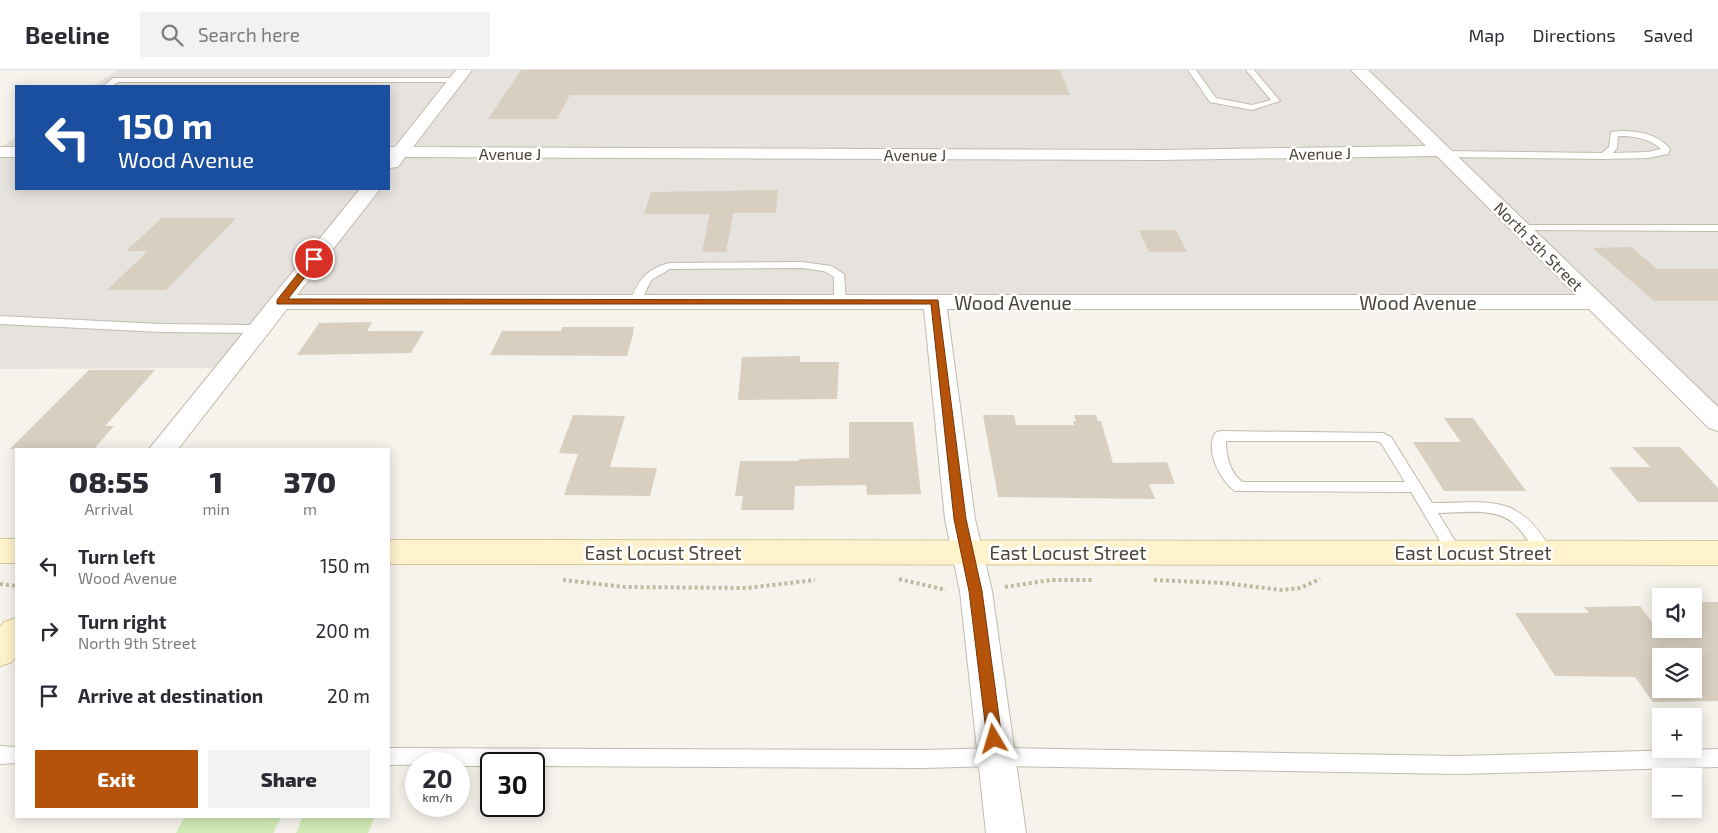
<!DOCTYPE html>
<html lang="en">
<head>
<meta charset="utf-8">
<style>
	:root { --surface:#fff; --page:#f2f2f3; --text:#2b2b33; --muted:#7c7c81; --line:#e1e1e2; --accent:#b45309 }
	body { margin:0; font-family:"Exo 2",sans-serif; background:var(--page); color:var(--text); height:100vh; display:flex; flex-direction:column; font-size:19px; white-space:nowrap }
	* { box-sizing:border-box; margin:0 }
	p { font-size:16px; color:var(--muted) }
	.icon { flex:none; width:28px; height:28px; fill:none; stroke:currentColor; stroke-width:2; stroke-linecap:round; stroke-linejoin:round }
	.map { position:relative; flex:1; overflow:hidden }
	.sheet { position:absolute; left:15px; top:378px; width:375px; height:370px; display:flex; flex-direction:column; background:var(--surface); border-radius:0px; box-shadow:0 2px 12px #0003 }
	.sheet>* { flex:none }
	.top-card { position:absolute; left:15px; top:15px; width:375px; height:105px; border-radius:0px; box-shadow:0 2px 12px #0003; background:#1a4fa0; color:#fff; overflow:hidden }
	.tools { position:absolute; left:1652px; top:518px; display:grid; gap:10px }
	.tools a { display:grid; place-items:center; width:50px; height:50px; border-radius:0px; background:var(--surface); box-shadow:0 2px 12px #0003; font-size:25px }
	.speed { position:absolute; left:405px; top:682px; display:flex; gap:10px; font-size:25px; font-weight:700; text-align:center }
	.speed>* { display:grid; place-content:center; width:65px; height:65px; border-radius:50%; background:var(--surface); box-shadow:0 2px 12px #0003; line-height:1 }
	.speed small { font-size:12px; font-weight:400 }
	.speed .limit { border:2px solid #111; border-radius:8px; background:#fff; color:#111 }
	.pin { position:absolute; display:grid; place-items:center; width:42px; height:42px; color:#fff; margin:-21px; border:2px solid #fff; border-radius:50%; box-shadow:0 1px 5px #0007 }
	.me { position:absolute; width:55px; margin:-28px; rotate:353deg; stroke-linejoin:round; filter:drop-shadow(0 0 4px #0008) }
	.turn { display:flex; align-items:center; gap:18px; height:105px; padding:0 20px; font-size:22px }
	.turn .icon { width:65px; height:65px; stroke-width:2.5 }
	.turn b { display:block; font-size:35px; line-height:42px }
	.eta { display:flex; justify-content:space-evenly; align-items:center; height:85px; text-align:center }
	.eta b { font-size:30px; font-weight:800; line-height:35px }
	.primary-button { display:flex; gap:10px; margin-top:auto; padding:10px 20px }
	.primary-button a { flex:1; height:58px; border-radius:0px; background:var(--accent); color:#fff; font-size:20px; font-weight:800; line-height:58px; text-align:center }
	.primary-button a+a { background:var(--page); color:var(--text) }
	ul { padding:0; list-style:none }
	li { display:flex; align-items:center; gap:15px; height:65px; padding:0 20px }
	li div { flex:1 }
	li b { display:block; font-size:19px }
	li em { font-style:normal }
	header { display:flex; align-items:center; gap:30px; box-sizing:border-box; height:70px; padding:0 25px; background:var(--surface); border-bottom:1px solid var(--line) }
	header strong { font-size:24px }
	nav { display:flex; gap:28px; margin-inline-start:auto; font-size:18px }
	.search { width:350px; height:45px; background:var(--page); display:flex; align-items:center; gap:12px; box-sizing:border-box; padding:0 18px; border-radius:0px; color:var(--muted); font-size:19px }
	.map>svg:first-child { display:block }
	.industrial { fill:#e6e2dd }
	.green { fill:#d2eab5 }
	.building { fill:#d8cfc1; fill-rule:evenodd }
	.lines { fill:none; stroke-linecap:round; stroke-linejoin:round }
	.lane-casing { stroke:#c2bbae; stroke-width:2 }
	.street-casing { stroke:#c2bbae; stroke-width:2 }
	.secondary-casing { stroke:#d6c79b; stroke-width:2 }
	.path { stroke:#c4b79f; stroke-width:4; stroke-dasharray:3 3; stroke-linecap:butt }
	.lane { fill:#fff; fill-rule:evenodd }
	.street { fill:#fff; fill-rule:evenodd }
	.secondary { fill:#fff3cd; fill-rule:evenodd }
	.route { fill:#b45309; stroke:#753606 }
	.labels { text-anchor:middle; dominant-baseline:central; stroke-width:5; stroke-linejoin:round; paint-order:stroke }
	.far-street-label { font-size:16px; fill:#4b4439; stroke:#fff }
	.street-label { font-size:19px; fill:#4b4439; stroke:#fff }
</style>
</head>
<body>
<header>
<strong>Beeline</strong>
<div class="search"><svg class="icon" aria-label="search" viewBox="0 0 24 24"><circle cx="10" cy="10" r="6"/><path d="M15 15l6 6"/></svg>Search here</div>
<nav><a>Map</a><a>Directions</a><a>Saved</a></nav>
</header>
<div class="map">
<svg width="1718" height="763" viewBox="0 0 1718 763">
	<rect width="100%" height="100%" fill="#f6f3ec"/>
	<!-- industrial -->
	<path class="industrial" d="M117,0h1601v349l-123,-117h-1314l-52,66 -229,1v-221l16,-11v52h373v-103h-296z"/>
	<!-- green -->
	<path class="green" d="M185,746h97l-9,17h-97z
		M303,746h72l-7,17h-72z"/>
	<!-- building -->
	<path class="building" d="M521,0h539l10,25h-500l-13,24h-69z
		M778,120l-2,23h-43l-7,39h-24l8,-38h-66l7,-22z
		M162,148h74l-70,72h-59l41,-39h-22z
		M1139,160h37l11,22h-38z
		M1631,177l26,22h61v32h-64l-61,-53z
		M372,252l-5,9h57l-13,22 -114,2 22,-32z
		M562,257h72l-1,4h1l-7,25 -137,-1 12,-24h59z
		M800,286v6h39l-2,37 -99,1 4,-43z
		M89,300h66l-50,56h9l-20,23h-84z
		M573,345l52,1 -15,51 47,1 -7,28 -86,-1 14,-41 -19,-1z
		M983,345h31l2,10h58l-1,-4h3l-2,-6h22l2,6h3l12,42 54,-1 8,22h-26l6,15 -157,-2z
		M1444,348h29l53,73h-82l-31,-49h48z
		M849,352h64l8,72 -54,1 -1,-10 -71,1 -1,24h-53l2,-14h-8l5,-35h59v-2l50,-1z
		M1632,377h48l38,41v14h-80l-29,-35h41z
		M1694,532h24v99l-65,1 -18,-25 -80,-1 -40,-63h74l-5,-6 56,-1 17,23h37zM1661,586h33v33h-33z"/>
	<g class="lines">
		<!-- lane casing -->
		<g class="lane-casing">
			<path id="lane" d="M1188,0h8l20,28 36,7 19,-5 -25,-30h8l26,31 -28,9 -42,-8z
				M113,8h343l4,2 -4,2h-338l-6,4h-9z
				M1621,61c18,0 37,3 49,18l-2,5 -20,4 -44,1 -160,-2 -5,-3 5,-3 158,2 7,-6 2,-15zM1618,66c16,0 31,2 43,13l-13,3 -35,1 4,-5z
				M1520,155h198v6l-202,-1v-4z
				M802,192l29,4 13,8 2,28 -2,2 -4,1 -6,-3v-25l-10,-6 -22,-3 -132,1 -19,11 -11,24 -4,1 -6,-3c8,-21 16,-33 39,-39z
				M0,246l161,8 98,1 6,4 -6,4 -98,-1 -161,-8z
				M1220,361l163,2 8,4 41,66c58,0 87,-11 120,49l-3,4 -5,2 -5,-2c-9,-12 -16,-25 -27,-34 -18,-15 -52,-9 -74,-9l24,39 -3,4 -5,2 -5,-2 -38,-64 -176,-1c-15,-11 -30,-40 -20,-58zM1226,371h150l5,2 24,39h-162c-13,-8 -17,-27 -17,-41z
				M0,676l16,1v16l-16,1z
				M997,678l460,8 261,-7v18l-261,7 -460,-8 -75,2 -388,-2v-2h-43v2h-32v-2l-70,1v-17l533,2z"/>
		</g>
		<!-- street casing -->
		<g class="street-casing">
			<path id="street" d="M456,0h16l-59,77 746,3 267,-4 -75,-76h17l350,337v24l-9,-3 -120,-119h-642l28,210 17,72 34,242h-40l-26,-242 -15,-72 -21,-210h-637l-109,140h-29l211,-260h20l-83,106h1279l-139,-139 -278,4 -754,-3 -7,10 -9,1v-21h6z
				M0,77h16v10h-16z"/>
		</g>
		<!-- secondary casing -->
		<g class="secondary-casing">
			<path id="secondary" d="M0,469h16v24h-16z
				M389,470l1329,1v24l-1329,-1z
				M16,548v38l-4,6 -12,4v-39l4,-5z"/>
		</g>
		<!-- path -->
		<path class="path" d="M899,509l47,11
			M563,510l62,7 122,1 68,-8
			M1154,510l70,3 57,7 19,-2 20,-9
			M0,514l16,2
			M1005,517l46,-7h42"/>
		<!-- lane -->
		<use href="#lane" class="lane"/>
		<!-- street -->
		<use href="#street" class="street"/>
		<!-- secondary -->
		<use href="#secondary" class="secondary"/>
	</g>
	<!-- route -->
	<path class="route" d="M311,187h3l5,2 -31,40 650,1 28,219 16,72 20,148 -2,5 -6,2 -5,-2 -2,-5 -18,-148 -15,-72 -23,-215h-654v-4z"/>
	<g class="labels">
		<!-- far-street labels -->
		<g class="far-street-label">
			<text x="510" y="83">Avenue J</text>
			<text transform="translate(1320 83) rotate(-1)">Avenue J</text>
			<text x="915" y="84">Avenue J</text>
			<text transform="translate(1539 176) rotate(45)">North 5th Street</text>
		</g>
		<!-- street labels -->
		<g class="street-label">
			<text x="1013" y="232">Wood Avenue</text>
			<text x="1418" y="232">Wood Avenue</text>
			<text x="663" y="482">East Locust Street</text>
			<text x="1068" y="482">East Locust Street</text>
			<text x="1473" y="482">East Locust Street</text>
		</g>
	</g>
</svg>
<div class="tools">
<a><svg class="icon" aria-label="sound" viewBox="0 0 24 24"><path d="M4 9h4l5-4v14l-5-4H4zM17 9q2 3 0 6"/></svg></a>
<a><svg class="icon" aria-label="layers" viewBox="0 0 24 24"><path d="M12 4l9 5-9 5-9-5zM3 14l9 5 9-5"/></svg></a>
<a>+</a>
<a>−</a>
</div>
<div class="speed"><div>20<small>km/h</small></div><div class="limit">30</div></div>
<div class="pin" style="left:314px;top:189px;background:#d93025"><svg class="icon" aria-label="arrive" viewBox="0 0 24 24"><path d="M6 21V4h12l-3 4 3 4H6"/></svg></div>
<svg class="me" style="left:994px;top:669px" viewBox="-20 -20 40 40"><path d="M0-17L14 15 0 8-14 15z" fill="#b45309" stroke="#fff" stroke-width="4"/></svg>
<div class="top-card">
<div class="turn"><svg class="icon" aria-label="left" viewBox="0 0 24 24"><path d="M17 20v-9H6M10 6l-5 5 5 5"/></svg><div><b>150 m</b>Wood Avenue</div></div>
</div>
<section class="sheet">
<div class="eta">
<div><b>08:55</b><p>Arrival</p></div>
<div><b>1</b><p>min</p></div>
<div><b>370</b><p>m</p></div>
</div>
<ul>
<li><svg class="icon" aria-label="left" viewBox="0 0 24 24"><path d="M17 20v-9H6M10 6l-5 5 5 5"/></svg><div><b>Turn left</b><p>Wood Avenue</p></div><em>150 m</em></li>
<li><svg class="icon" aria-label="right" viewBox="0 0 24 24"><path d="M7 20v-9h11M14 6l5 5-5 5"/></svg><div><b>Turn right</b><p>North 9th Street</p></div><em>200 m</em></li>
<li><svg class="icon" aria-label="arrive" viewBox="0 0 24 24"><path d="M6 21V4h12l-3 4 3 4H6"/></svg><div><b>Arrive at destination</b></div><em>20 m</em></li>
</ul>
<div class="primary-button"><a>Exit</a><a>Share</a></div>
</section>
</div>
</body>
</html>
